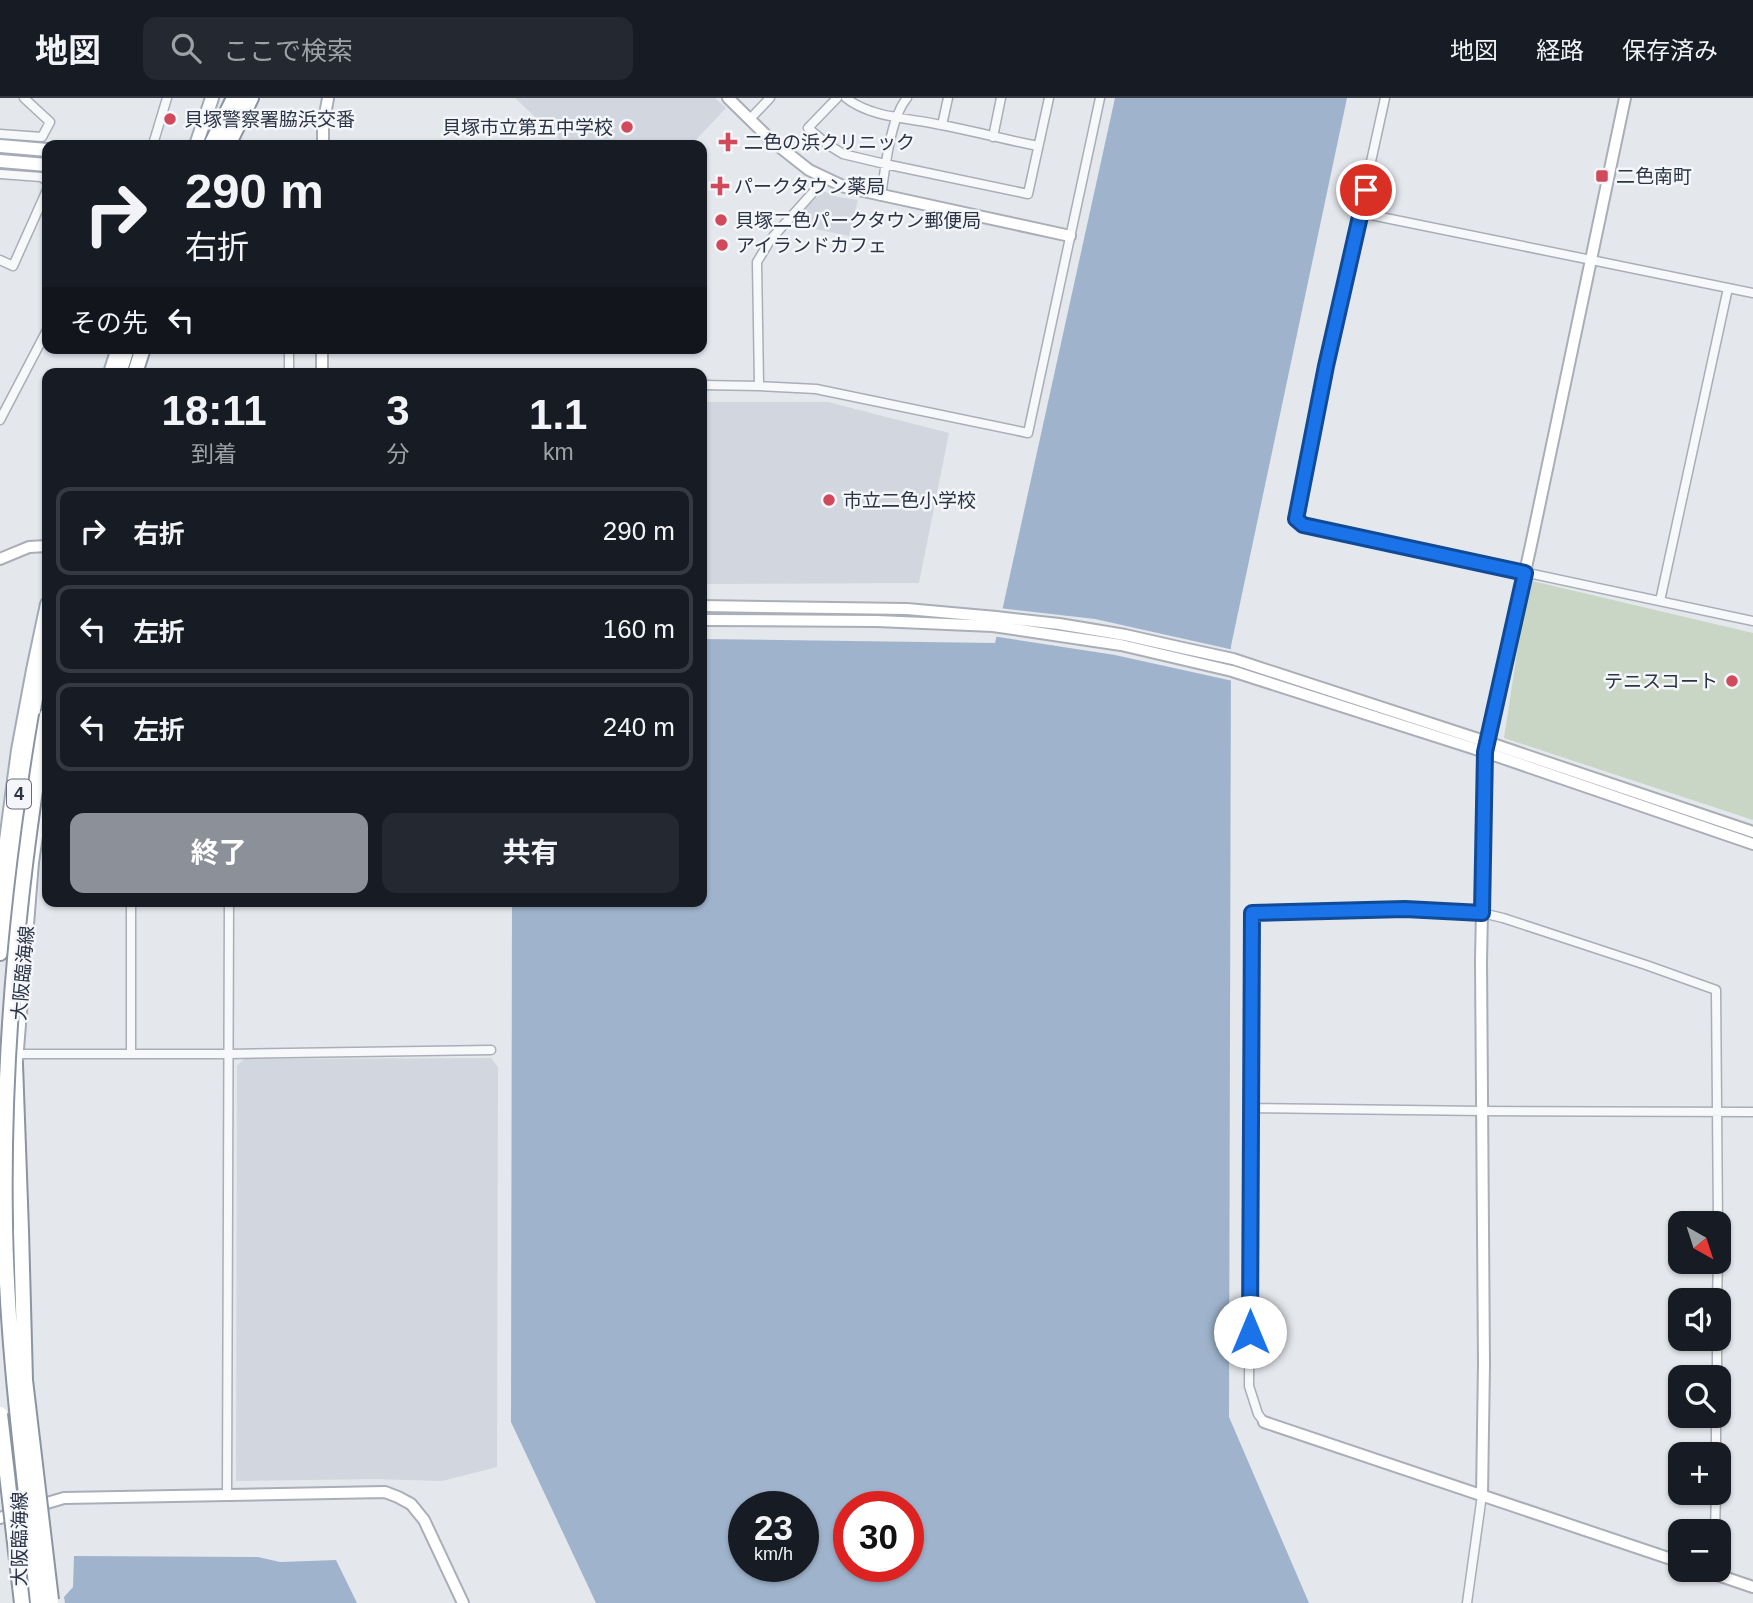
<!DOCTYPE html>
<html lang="ja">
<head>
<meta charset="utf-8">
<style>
	:root { --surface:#171b24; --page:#242831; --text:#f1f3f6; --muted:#9ea1a6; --line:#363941; --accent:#8c9099 }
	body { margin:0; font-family:Helvetica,"Noto Sans JP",sans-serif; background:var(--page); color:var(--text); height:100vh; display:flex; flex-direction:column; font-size:26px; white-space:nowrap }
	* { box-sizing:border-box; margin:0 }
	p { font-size:23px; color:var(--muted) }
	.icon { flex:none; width:38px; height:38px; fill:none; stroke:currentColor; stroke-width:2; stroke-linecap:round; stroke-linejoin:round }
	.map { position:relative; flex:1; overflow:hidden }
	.drawer { position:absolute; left:42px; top:270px; width:665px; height:539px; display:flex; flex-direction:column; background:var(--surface); border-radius:14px; box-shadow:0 2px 5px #0004 }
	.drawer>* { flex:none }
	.hud { position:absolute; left:42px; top:42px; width:665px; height:214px; border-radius:14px; box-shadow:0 2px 5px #0004; background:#171b24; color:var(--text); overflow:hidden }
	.needle { width:46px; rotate:141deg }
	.fabs { position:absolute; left:1668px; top:1113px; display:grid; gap:14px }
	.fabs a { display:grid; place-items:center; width:63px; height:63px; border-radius:14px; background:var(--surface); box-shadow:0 2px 5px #0004; font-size:35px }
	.speed { position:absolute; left:728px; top:1393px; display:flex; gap:14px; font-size:35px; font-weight:700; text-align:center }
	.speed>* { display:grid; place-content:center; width:91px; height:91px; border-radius:50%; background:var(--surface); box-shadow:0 2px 5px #0004; line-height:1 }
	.speed small { font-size:18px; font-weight:400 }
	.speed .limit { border:10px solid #d22; background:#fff; color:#111 }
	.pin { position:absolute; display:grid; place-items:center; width:60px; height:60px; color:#fff; margin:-30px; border:4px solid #fff; border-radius:50%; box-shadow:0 2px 7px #0007 }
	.me { position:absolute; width:77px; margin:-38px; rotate:0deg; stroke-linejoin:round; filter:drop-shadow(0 0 5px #0008) }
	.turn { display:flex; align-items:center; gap:24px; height:147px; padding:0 28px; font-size:32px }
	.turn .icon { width:91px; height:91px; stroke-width:2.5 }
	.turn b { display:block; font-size:49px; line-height:60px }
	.then { display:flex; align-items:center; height:66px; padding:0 28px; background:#0003; gap:14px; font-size:26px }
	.eta { display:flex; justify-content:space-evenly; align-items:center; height:119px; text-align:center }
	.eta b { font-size:42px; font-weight:700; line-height:49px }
	.primary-button { display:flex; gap:14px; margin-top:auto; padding:14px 28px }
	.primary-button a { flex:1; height:80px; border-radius:14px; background:var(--accent); color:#fff; font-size:28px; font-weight:700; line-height:80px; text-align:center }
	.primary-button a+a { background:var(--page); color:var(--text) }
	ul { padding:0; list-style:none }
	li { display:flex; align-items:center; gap:21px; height:88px; margin:0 14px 10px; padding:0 14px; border:4px solid var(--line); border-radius:14px }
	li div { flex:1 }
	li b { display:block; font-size:26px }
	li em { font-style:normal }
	header { display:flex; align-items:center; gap:42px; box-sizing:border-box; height:98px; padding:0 35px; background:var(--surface); border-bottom:2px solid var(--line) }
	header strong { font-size:33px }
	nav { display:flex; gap:38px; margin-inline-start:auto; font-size:24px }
	.search { width:490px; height:63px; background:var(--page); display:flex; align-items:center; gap:18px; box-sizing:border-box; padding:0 24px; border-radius:14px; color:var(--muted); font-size:26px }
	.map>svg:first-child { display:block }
	.built { fill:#d2d6de }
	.green { fill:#c9d6c5 }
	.water { fill:#9fb4cc; fill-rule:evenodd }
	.pier { fill:#e4e7ec }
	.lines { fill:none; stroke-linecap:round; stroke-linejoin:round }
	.street-casing { stroke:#a9aeb7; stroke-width:11 }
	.secondary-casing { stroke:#a9aeb7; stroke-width:14 }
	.primary-casing { stroke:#a3abb8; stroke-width:16 }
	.highway-casing { stroke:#8b94a3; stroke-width:18 }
	.street { stroke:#f7f8fa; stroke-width:8 }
	.secondary { stroke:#fff; stroke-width:10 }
	.primary { stroke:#fff; stroke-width:12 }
	.highway { stroke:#fff; stroke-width:14 }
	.highway-bridge-casing { stroke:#8b94a3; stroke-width:18; stroke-linecap:butt }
	.highway-bridge { stroke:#fff; stroke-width:14 }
	.route-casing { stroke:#114b97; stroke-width:18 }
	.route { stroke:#1a73e8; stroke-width:12 }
	.poi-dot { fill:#d1495b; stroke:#f4f6f9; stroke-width:2.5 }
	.labels { text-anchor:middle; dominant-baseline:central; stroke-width:5; stroke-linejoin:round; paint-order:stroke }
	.shield { fill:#f4f6f9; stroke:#676e7b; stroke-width:2 }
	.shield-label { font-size:18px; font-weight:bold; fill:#2b3445 }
	.poi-label { font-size:19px; fill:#2b3445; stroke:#f4f6f9; text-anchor:start }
	.street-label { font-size:19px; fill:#2b3445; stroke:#f4f6f9 }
</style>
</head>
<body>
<header>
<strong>地図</strong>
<div class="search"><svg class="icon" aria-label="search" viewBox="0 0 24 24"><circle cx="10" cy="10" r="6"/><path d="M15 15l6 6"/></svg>ここで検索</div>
<nav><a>地図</a><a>経路</a><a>保存済み</a></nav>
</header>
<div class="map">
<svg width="1753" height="1505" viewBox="0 0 1753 1505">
	<rect width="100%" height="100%" fill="#e4e7ec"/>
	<!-- built -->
	<path class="built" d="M515,0h200l11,10 -35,37h-126z
		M823,93l15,6 20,3 -9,36 -39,-8h-12l-8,-5z
		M702,304h126l121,31 -30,150 -217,1z
		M491,960l7,9 -1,400 -55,14 -68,-2 -138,2 1,-415 7,-7z"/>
	<!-- green -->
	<path class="green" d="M1528,482l225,53v187l-249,-82z"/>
	<!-- water -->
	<path class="water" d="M1115,0h232l-116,548 -2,771 80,186h-713l-85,-181 1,-521h190v-262l293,4zM744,1409h59v59h-59zM849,1409h59v59h-59z
		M74,1458l184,1 22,5 56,-2 21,43h-292l-1,-6 9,-10z"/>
	<!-- pier -->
	<path class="pier" d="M999,510l96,11 139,31 -1,31 -118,-26 -123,-19z"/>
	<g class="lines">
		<!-- street casing -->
		<g class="street-casing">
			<path id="street" d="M837,0l-29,30 19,16 16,10 42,10 143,30 21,-96
				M846,0c25,20 64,20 95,27 33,6 65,15 97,21
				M1385,0l-59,268 -30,153 7,6 450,96
				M750,21l20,-21
				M942,27l6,-27
				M0,36l42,3 8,-15 -26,-24
				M993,39l8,-39
				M154,43l13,-43
				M0,76l41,3 6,4
				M881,98c4,-26 9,-78 26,-98
				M1361,115l392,80
				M0,162l13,6 34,-76
				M289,275v-25
				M702,287l57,1 57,3 212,44 72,-335
				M759,288l-2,-124 14,-23 54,-60
				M0,322l47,-90
				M1660,503l68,-313
				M16,956h213l262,-4
				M131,956v-153
				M1251,1010l232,3 270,1
				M1717,1202l1,-38
				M1717,1279v-38
				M1264,1324l-6,-8 -9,-28 3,-473 153,-4 77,4 21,5 143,47 70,25 2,233
				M1716,1356v-38
				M227,1397l2,-594
				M1715,1433l1,-38
				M1467,1505l15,-108"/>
		</g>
		<!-- secondary casing -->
		<g class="secondary-casing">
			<path id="secondary" d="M728,0l43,42 38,30 36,17 225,49
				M323,47v-19l5,-28
				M322,275v-25
				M0,461l29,-12 18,-1
				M702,508l205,3 89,8 63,7 66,11 53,12 55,12 254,83 266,90
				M702,522l175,1 116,5 128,19 111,26 253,81 268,92
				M1264,1324l416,140
				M1482,1397l2,-131 -3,-402 4,-210 46,-207 94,-447
				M33,1409l31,-9 321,-6 13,5 13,7 13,16 39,83
				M0,1420l18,-6
				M1703,1472l50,17"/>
		</g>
		<!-- primary casing -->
		<g class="primary-casing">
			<path id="primary" d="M227,40l11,-40
				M196,47l16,-47
				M0,48l47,4
				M0,63l47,4
				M110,275l8,-25
				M0,788l18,-136 15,-80 14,-66
				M15,976l17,-212 15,-98
				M12,1071l2,122
				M19,1386l1,56"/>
		</g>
		<!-- highway casing -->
		<g class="highway-casing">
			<path id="highway" d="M211,47l23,-47
				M228,47l23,-47
				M119,275l8,-25
				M135,275l8,-25
				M0,855c11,-106 25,-212 47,-316
				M15,966l6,167"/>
		</g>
		<!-- street -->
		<use href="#street" class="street"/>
		<!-- secondary -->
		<use href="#secondary" class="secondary"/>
		<!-- primary -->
		<use href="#primary" class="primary"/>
		<!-- highway -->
		<use href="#highway" class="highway"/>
		<!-- highway-bridge casing -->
		<g class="highway-bridge-casing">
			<path id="highway-bridge" d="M21,1133l4,149 26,220
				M0,1316l22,189
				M38,1505c-13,-126 -31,-252 -33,-379 -3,-173 13,-339 42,-509"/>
		</g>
		<!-- highway-bridge -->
		<use href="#highway-bridge" class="highway-bridge"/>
	</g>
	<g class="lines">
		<!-- route casing -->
		<g class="route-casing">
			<path id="route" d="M1250,1234l2,-419 153,-4 77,4 3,-161 40,-179 -222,-48 -7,-6 30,-153 40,-176"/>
		</g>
		<!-- route -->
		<use href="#route" class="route"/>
	</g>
	<!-- markers -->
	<g class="poi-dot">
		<circle cx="170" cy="21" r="7"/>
		<circle cx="627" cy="29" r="7"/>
		<path d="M724.5 33.5h7v7h7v7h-7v7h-7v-7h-7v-7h7z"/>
		<rect x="1595" y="71" width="14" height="14" rx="3.5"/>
		<path d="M716.5 77.5h7v7h7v7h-7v7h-7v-7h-7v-7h7z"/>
		<circle cx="721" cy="122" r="7"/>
		<circle cx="722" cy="147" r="7"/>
		<circle cx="829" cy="402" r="7"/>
		<circle cx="1732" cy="583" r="7"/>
	</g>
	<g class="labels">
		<!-- shield labels -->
		<rect class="shield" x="7" y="681.5" width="24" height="29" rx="5"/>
		<g class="shield-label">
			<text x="19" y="696">4</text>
		</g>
		<!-- poi labels -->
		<g class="poi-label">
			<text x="184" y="21">貝塚警察署脇浜交番</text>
			<text x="613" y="29" text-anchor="end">貝塚市立第五中学校</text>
			<text x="744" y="44">二色の浜クリニック</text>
			<text x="1616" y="78">二色南町</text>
			<text x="734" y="88">パークタウン薬局</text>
			<text x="735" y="122">貝塚二色パークタウン郵便局</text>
			<text x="736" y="147">アイランドカフェ</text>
			<text x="843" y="402">市立二色小学校</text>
			<text x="1718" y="583" text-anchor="end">テニスコート</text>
		</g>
		<!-- street labels -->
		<g class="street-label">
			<text transform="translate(23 875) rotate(-85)">大阪臨海線</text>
			<text transform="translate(19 1441) rotate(-90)">大阪臨海線</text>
		</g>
	</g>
</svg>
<div class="fabs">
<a><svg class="needle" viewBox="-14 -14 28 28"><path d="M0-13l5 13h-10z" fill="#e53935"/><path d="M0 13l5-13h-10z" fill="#9ea1a6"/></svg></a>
<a><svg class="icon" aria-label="sound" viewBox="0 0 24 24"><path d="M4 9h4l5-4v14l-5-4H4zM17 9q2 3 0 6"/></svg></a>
<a><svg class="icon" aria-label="search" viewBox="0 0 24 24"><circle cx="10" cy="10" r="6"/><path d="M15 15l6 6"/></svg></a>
<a>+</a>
<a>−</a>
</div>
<div class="speed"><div>23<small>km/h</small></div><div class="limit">30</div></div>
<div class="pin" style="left:1366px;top:92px;background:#d93025"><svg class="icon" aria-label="arrive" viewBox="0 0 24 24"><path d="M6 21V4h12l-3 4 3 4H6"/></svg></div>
<svg class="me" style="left:1250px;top:1234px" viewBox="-20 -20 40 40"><circle r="19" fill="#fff"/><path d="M0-13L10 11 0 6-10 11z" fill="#1a73e8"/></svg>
<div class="hud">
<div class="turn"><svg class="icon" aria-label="right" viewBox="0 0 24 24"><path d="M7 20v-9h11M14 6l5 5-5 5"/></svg><div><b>290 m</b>右折</div></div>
<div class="then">その先<svg class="icon" aria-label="left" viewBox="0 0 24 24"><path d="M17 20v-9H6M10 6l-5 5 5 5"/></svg></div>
</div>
<section class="drawer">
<div class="eta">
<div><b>18:11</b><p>到着</p></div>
<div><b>3</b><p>分</p></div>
<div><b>1.1</b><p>km</p></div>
</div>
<ul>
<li><svg class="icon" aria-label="right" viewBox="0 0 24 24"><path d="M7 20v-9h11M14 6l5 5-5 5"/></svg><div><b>右折</b></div><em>290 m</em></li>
<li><svg class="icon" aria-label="left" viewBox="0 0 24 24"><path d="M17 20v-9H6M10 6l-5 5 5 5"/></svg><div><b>左折</b></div><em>160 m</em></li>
<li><svg class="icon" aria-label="left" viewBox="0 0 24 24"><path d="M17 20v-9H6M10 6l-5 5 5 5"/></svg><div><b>左折</b></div><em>240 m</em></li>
</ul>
<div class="primary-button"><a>終了</a><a>共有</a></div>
</section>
</div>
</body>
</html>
